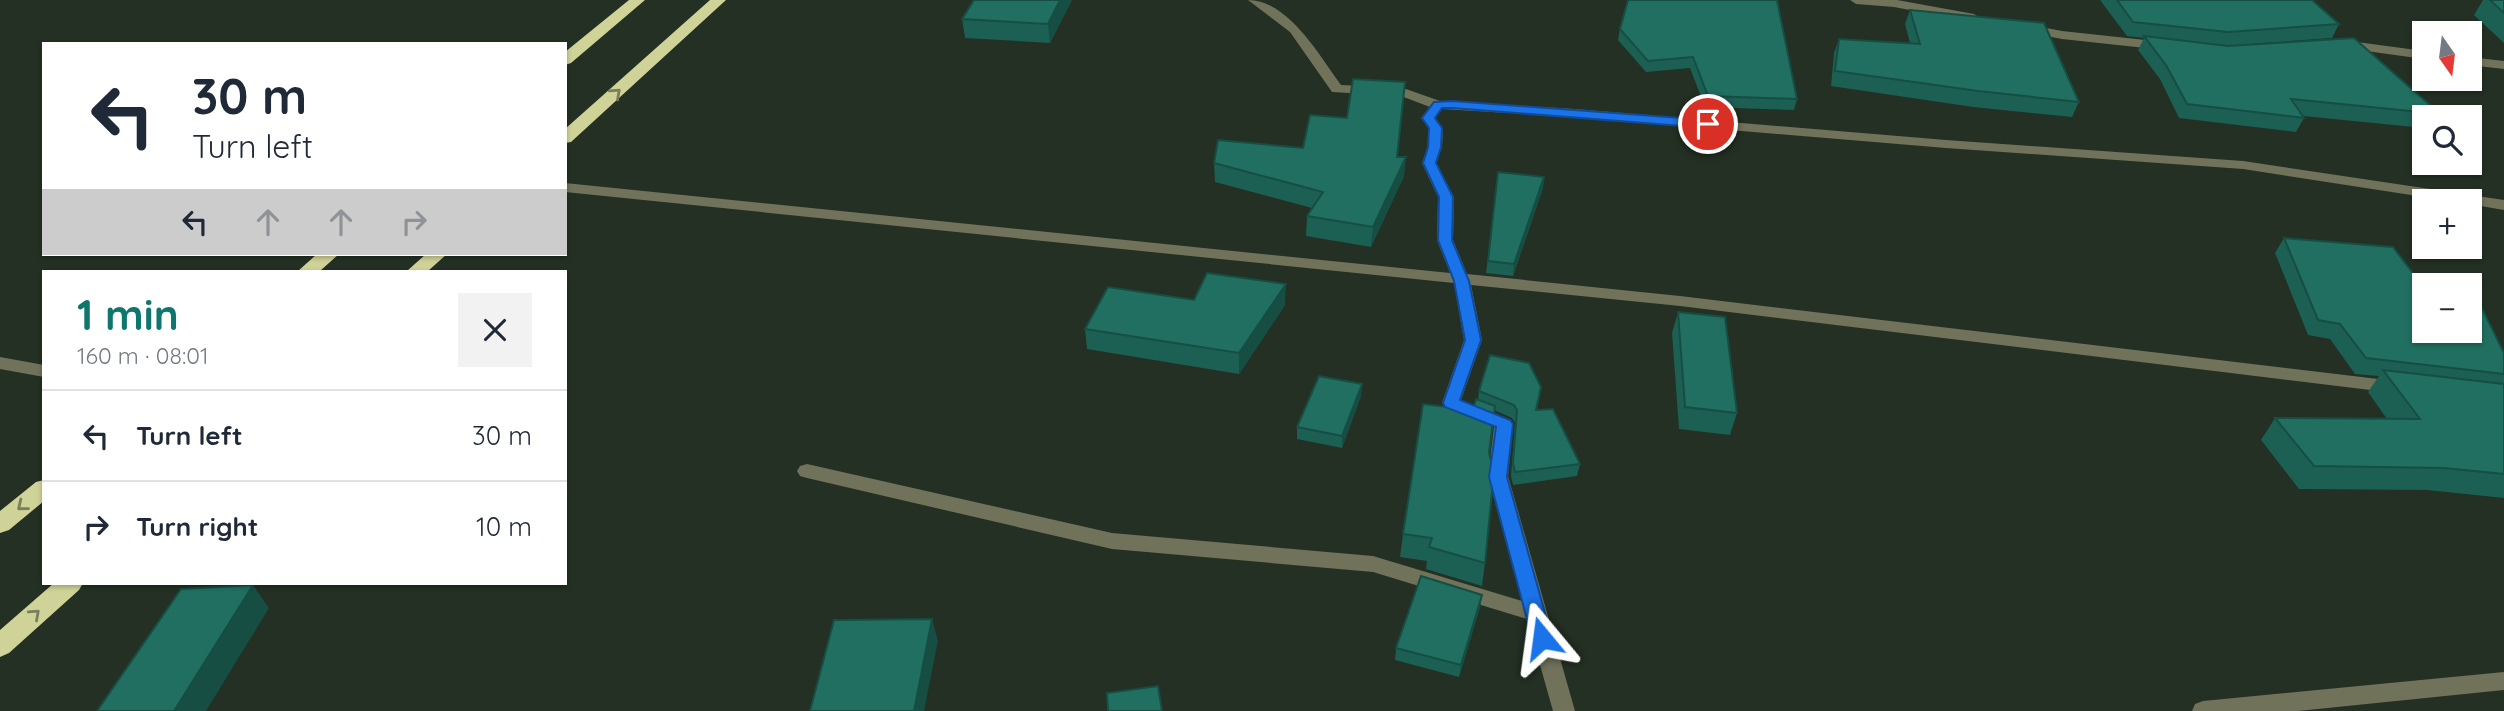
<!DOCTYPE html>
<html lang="en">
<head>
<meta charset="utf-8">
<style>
	:root { --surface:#fff; --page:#f2f2f3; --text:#1f2937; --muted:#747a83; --line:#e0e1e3; --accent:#0f766e }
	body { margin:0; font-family:Quicksand,sans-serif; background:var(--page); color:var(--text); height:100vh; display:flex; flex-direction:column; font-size:26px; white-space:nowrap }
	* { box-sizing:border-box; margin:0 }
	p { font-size:23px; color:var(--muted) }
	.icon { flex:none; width:38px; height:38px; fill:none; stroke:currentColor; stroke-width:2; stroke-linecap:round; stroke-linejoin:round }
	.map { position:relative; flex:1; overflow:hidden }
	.sheet { position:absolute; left:42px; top:270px; width:525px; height:315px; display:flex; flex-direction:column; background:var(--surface); border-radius:0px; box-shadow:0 2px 5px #0004 }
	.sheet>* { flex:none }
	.top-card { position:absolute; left:42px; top:42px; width:525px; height:214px; border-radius:0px; box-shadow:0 2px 5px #0004; background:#fff; color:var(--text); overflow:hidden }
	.needle { width:46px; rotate:166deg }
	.buttons { position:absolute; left:2412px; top:21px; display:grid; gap:14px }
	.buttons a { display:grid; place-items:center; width:70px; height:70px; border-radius:0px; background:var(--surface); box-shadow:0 2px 5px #0004; font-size:35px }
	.pin { position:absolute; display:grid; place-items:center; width:60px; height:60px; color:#fff; margin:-30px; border:4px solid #fff; border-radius:50%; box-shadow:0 2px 7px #0007 }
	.me { position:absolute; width:77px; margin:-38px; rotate:344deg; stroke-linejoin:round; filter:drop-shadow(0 0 5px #0008) }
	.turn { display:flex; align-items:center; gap:24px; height:147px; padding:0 35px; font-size:32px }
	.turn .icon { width:91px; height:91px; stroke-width:2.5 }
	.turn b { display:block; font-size:49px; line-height:60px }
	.lanes { display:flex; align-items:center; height:66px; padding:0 35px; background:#0003; justify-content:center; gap:35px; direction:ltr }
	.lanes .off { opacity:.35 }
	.round { display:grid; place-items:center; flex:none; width:74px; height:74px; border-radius:0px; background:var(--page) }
	.headline { display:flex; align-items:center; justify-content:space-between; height:119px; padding:0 35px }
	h1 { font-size:42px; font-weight:700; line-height:52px; color:var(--accent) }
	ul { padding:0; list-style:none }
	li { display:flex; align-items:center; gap:21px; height:91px; padding:0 35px; border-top:2px solid var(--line) }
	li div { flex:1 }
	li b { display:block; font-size:26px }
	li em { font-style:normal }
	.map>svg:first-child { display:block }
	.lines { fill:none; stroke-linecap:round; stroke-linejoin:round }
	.minor { fill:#71725a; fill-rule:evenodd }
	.highway { fill:#d0d397; fill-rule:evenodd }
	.wall { fill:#1c5f53 }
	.shaded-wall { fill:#164e43 }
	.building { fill:#206f60; stroke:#164e43; stroke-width:2 }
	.oneway { stroke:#7a7e5a }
	.route { fill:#1a73e8; stroke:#114b97; stroke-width:2 }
</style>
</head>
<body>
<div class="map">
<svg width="2504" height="711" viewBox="0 0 2504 711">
	<rect width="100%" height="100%" fill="#233023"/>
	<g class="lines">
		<!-- minor -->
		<path class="minor" d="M1248,0c40,0 71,55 93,85l62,3 37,13 135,8 371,31 297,21 261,39v10l-35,-6v-3h-19l-207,-32 -297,-21 -371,-31 -133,-8 -7,9 8,10 -1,19 -6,16 18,34 -1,43 14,34 213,22 715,85 9,6 -9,6 -715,-87 -209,-21 11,55 -21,60 50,20 2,4 -5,52 67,235h-22l-26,-92 -154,-47 -261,-23 -305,-71 -7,-2 -3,-5 3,-5 7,-2 305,69 261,23 149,45 -34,-125 6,-49 -49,-20 -3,-4 22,-63 -10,-57 -889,-91v-9l885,90 -13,-33 1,-43 -16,-34 6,-16 1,-19 -8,-10 9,-11 -29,-11 -69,-4 -42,-60z
			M1850,0h47l77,14 6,4 -6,4 -80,-15 -38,-3z
			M2025,24l37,7 102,11 6,4 -6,4 -102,-11 -41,-8v-6z
			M2342,40l82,11v8l-87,-12v-6z
			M2469,57l35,4v8l-35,-4z
			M0,357l44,8v12l-44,-8z
			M2504,672v18l-206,21h-106l3,-7 8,-3z"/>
		<!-- highway -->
		<path class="highway" d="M629,0h16l-74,63 -6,2v-13z
			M710,0h16l-155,142 -6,1v-14z
			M317,254h22l-19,17h-22z
			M426,254h21l-19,17h-21z
			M44,480v21l-35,29 -9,3v-22l36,-29z
			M54,583h29l-4,7 -70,63 -9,4v-27z"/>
	</g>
	<!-- wall -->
	<path class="wall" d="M1072,0l-22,43 -85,-5 -3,-19z
		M2100,0h212l27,24 -7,14 -83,6 191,70 -2,3h-14v11l-121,-12 1,2 -8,14 -117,-14 -19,-39 -22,-29 6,-12 -17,-2z
		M2483,0h21v43l-30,-28z
		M1910,10l169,92 -7,15 -99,-10 -142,-21 3,-33 5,-14 71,4 -5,-19z
		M1620,29l177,70 -3,11 -89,-3 -15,-39 -44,4 -28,-32z
		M1303,148l94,9 7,19 -33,71 -65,-11 1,-20 5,-8 -97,-26 -1,-19z
		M1498,172l46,5 -1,11 -30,88 -27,-3z
		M2284,238l135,43 85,72v145l-77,-8 -128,-1 -38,-49 14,-22 112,1 -19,-27 11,-16 -24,-2 -25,-35 -22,-4 -33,-82z
		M1194,300l91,5 -46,69 -152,-25 -2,-20z
		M1678,312l59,101 -7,22 -51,-6 -7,-96z
		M1479,391l60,8 -2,11 43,54 -3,12 -64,9 -2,-9 4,-53 -3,-5 -18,-8 -5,43 -4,110 -3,23 -56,-17 1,-8 -27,-4 3,-23 70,-124 5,-10z
		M1361,396l-19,52 -45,-9v-12z
		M1482,595l-2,12 -21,70 -64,-17 1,-12z"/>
	<!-- shaded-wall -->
	<path class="shaded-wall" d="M1060,0h12l-22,43 -2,-19z
		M1406,157l-2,19 -33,71 2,-20z
		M1544,177l-1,11 -30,88 1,-12z
		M1286,284l-1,21 -46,69v-21z
		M1362,384l-1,12 -19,52v-12z
		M253,585l16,23 -63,103h-32z
		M1482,595l-2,12 -21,70 2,-12z
		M932,619l6,22 -14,70h-10z"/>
	<!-- building -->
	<path class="building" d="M974,0h86l-12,24 -86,-5z
		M1628,0h149l20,99 -89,-3 -15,-39 -45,4 -28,-32z
		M2117,0h195l27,24 -111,8 -95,-10z
		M2490,0h14v13z
		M1910,10l134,13 35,79 -101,-11 -143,-20 4,-32 81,5z
		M2144,36l84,10 126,-8 86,76 -149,-15 13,19 -117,-14 -21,-39z
		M1353,79l52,3 -8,75h9l-33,70 -66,-11 16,-24 -109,-29 4,-23 85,8 7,-33 37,3z
		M1498,172l46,5 -30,87 -26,-3z
		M2284,238l109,9 26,34 35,4h-30v46h45v-44l3,1 32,65v21l-138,-16 -26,-34 -22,-4z
		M1207,273l79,11 -47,69 -154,-24 23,-42 86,13z
		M1678,312l47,5 12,96 -52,-6z
		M1490,355l39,8 12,24 -5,23 17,-1 27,55 -65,8 -2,-9 4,-53 -3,-5 -35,-14z
		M2383,370l121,14v90l-60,-6 -130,-2 -39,-48 145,1z
		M1319,376l43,8 -20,52 -45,-9z
		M1476,399l19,7 -6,47 5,19 -9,91 -56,-16 3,-9 -29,-4 20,-130 50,6z
		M1421,576l61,19 -21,70 -65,-17z
		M253,585l-79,126h-77l84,-122z
		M932,619l-18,92h-104l24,-91z
		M1158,686l4,25h-54l-1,-18z"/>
	<!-- one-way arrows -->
	<defs><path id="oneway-chevron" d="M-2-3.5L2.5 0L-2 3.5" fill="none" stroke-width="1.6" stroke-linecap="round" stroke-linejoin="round" transform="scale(1.75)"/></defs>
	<g class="oneway">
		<use href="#oneway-chevron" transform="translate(616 93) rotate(-42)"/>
		<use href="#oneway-chevron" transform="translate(22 506) rotate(141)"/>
		<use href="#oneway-chevron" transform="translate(35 614) rotate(-42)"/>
	</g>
	<!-- route -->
	<path class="route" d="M1452,101l256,19 6,4 -6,4 -256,-20h-10l-7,10 7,10 -1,19 -5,16 17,34 -1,43 17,41 12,59 -21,60 50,20 3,4 -6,53 45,161 -3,5 -7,3 -7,-3 -3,-5 -43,-161 7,-50 -51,-20 -2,-4 22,-63 -11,-59 -16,-41 1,-43 -16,-34 5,-16 1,-19 -7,-10 12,-16z"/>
</svg>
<div class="buttons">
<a><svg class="needle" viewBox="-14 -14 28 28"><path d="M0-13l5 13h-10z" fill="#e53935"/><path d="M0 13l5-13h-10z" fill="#747a83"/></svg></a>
<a><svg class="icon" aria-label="search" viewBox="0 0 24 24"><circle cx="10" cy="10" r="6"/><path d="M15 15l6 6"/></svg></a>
<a>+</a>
<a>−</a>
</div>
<div class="pin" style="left:1708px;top:124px;background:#d93025"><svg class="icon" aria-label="arrive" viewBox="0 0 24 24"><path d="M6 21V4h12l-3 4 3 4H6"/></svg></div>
<svg class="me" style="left:1542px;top:638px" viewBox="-20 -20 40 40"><path d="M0-17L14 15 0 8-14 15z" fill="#1a73e8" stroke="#fff" stroke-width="4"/></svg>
<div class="top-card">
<div class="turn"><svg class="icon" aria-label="left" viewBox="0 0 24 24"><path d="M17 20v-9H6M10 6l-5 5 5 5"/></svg><div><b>30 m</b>Turn left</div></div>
<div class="lanes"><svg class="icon" aria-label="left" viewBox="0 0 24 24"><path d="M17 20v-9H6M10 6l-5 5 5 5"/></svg><svg class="icon off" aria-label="ahead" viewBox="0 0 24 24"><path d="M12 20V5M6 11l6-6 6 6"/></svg><svg class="icon off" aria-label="ahead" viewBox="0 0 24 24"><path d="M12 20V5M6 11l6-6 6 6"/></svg><svg class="icon off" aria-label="right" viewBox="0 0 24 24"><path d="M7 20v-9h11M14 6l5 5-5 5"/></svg></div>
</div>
<section class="sheet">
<div class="headline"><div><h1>1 min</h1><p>160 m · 08:01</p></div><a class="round"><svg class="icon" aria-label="close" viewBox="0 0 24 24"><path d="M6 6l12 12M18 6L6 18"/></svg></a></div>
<ul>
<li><svg class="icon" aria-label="left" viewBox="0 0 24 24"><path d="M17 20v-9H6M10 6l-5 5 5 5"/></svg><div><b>Turn left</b></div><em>30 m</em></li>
<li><svg class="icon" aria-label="right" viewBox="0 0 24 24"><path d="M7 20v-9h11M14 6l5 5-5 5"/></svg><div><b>Turn right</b></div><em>10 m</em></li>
</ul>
</section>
</div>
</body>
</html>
